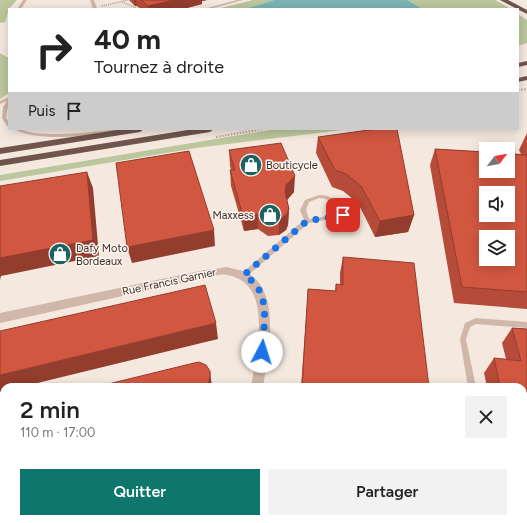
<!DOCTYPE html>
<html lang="fr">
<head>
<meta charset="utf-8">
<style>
	:root { --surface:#fff; --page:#f2f2f2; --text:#222; --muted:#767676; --accent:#0f766e }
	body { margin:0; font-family:Figtree,sans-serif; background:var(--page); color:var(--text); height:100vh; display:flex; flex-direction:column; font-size:15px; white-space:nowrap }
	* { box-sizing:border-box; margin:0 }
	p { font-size:13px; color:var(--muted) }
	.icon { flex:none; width:22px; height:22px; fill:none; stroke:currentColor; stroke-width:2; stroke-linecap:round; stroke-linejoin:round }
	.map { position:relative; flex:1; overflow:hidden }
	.panel { position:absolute; left:0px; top:383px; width:527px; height:140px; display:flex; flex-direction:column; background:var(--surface); border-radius:12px 12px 0 0; box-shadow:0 2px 10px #0003 }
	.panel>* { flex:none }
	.banner { position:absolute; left:8px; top:8px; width:511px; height:122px; border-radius:0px; box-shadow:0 2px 10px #0003; background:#fff; color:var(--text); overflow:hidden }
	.needle { width:26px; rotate:59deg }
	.tools { position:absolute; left:479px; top:142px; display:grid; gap:8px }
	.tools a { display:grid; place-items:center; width:36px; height:36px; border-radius:0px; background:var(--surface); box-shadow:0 2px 10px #0003; font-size:20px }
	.pin { position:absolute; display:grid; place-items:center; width:34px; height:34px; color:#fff; margin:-17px; border-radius:8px; box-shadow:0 2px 6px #0006 }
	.me { position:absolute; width:44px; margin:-22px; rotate:5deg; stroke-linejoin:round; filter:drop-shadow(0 0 3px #0008) }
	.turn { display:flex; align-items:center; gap:14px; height:84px; padding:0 20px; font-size:18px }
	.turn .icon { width:52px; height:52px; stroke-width:2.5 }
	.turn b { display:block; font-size:28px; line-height:34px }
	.then { display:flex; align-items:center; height:38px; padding:0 20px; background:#0003; gap:8px; font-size:15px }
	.round { display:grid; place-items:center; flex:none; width:42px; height:42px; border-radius:0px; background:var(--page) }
	.head { display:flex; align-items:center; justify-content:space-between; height:68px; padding:0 20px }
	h1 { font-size:24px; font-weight:600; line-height:30px }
	.cta { display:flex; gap:8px; margin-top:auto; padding:8px 20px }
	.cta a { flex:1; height:46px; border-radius:0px; background:var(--accent); color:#fff; font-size:16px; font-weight:600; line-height:46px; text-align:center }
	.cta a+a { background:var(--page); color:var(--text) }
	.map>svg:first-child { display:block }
	.green { fill:#bcc79d }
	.water { fill:#7bb6b3 }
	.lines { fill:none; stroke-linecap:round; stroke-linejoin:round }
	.path-far1 { stroke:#bca193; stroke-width:1.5; stroke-dasharray:1 1; stroke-linecap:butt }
	.path { stroke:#bca193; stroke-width:2; stroke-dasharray:1.5 1.5; stroke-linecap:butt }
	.service { fill:#d0b7a9; fill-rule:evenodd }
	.minor { fill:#d0b7a9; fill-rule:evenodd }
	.trunk { fill:#6f554c; fill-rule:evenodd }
	.wall { fill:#b54b38 }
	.shaded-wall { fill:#933d2e }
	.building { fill:#d25741; stroke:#933d2e; fill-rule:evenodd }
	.route { stroke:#1a73e8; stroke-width:7; stroke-dasharray:0 12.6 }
	.labels { text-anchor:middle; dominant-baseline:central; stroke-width:3; stroke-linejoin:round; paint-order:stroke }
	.poi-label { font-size:11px; fill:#3c2e2a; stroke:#fcf4ed; text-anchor:start }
	.street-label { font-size:11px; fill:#3c2e2a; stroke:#fcf4ed }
</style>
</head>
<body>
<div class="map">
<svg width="527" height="523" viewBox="0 0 527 523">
	<rect width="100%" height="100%" fill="#f5e9df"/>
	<!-- green -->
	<path class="green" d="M0,0h17l-8,9 -4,13 -5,1z
		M253,0h21l-29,9h-28z
		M407,0h88l16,9h-88z
		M518,14l9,6v23l-9,3z
		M0,53l9,5v35l-9,6z
		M276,129h74l-154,19 -196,33v-6z"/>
	<!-- water -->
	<path class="water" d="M274,0h133l16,9h-178z"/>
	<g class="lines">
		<!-- path-far1 -->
		<path class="path-far1" d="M122,2l17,7
			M102,6l26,-6"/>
		<!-- path -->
		<path class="path" d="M518,90l9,-1
			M216,137l48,-8"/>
		<!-- service -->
		<path class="service" d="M23,0h4l-6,9h-4z
			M90,0h4l3,9h-4z
			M237,0h6l-33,9h-6z
			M9,97c0,7 -2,13 -3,21l3,4v4h-2l-5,-8 1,-11 4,-6 -7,3v-3z
			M14,129c5,0 9,1 15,3 9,2 19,2 28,2 26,0 51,-5 77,-5l-2,1c-29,4 -93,14 -118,-1z
			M319,195c14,0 21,8 27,20l-1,1 -36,7 -63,54h-4l-1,-2 1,-2 62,-53 -4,-10 5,-10zM319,198c11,0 16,7 21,16l-31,5 -3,-9 3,-8z
			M476,318l51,4v6l-51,-4 -6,3 -4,12 10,48h-8l-8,-48 5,-16z
			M523,509l4,1v9l-4,-1z"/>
		<!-- minor -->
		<path class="minor" d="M227,267c6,2 15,3 21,6 34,20 20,82 15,114h-12c5,-33 24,-104 -24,-112 -9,-2 -18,3 -27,4l-200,44v-10l200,-42z
			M232,519h14v4h-14z"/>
		<!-- trunk -->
		<path class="trunk" d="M500,0h8l19,10v4z
			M527,61v4l-9,2v-4z
			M527,76v4l-9,2v-4z
			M124,129h20l-4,3 -140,22v-6z
			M194,129h20l-4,3 -210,34v-6z"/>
	</g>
	<!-- wall -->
	<path class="wall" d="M129,0h78l-5,1v3l-19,5h-42l-4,-3h-2z
		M527,133v176l-73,-6 -24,-138 5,-16 86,5 -2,-4z
		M318,137l96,78 -6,17 -33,5 -17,-34 -15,-12 -11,-4 -16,-34z
		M229,150l65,42 -7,8 2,9 -1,16 -2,5 -7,5 -11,1 -10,-7 -14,2 -13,-45 -1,-16h1l-1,-4z
		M343,257l86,130h-128l6,-82 1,-16 27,2 1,-7h4v-11z
		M512,328l15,1v151l-4,-1v-92h-36l-3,-14 10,-15 12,1 -4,-16z
		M4,411v31l-4,-4v-24z
		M117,519h70l-1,4h-63z"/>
	<!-- shaded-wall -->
	<path class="shaded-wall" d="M134,0h2l1,6h-2z
		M174,0h33l-5,1v3l-19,5h-34l-1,-3z
		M87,172l6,16 6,68 -98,20 -1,4v-22z
		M295,176l-1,16 -8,9 -1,-9 1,-7z
		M289,209l-1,16 -2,5 -7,5v-15z
		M257,214l1,15 -14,2 -1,-15z
		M414,215l-6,17 -33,5 5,-16z
		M214,230l1,16 -83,17 -5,-16z
		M216,323l2,16 -197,48h-17v4l-4,1v-17z
		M210,371l2,16h-4z
		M181,519h6l-1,4h-6z"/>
	<!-- building -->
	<path class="building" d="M141,0h33l-26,6z
		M376,129h21l17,86 -34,6 -19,-35 -15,-12 -11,-4 -17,-33z
		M281,143l14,33 -9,9 -1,7 4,17 -3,6 -7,5h-11l-11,-6 -14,2 -13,-46h5l-6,-20z
		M435,149l51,3v19h22v-17l19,1v137l-65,-5zM486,193h22v22h-22zM486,237h22v22h-22z
		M189,151l25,79 -87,17 -11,-84z
		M87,172l6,68 -93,18v-72z
		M343,257l71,6 15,124h-127l6,-98 28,2v-7l7,1z
		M205,285l11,38 -216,52v-44z
		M512,328l15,1v138l-4,-1v-79h-23l-6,-29 27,3z
		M199,362l7,3 4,6v4l-2,12h-112l98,-24z
		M4,411v28l-4,-2v-23z
		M123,519h58l-1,4h-51z
		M292,519h117v4h-118z"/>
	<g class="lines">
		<!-- route -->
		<path class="route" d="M262,352c1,-20 7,-46 -4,-64 -3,-6 -9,-9 -14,-13l63,-54 36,-6"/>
	</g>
	<!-- icons -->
	<defs>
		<g id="shop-disc" transform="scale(1.15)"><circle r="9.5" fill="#1a6361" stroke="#fcf4ed"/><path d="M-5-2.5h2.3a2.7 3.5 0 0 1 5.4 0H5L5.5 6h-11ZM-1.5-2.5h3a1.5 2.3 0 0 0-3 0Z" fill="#fff"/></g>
	</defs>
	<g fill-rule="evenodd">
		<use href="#shop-disc" x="251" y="165"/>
		<use href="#shop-disc" x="270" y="215"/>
		<use href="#shop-disc" x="60" y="254"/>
	</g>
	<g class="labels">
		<!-- poi labels -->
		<g class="poi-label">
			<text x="266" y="165">Bouticycle</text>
			<text x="254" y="215" text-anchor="end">Maxxess</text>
			<text x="76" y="248">Dafy Moto<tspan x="76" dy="13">Bordeaux</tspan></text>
		</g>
		<!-- street labels -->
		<g class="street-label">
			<text transform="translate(169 282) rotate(-12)">Rue Francis Garnier</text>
		</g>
	</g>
</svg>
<div class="tools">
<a><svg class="needle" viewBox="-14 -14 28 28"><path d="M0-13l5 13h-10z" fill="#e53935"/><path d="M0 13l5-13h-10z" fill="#767676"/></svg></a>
<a><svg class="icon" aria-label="sound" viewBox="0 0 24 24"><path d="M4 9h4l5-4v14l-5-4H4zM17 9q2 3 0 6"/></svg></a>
<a><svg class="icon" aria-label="layers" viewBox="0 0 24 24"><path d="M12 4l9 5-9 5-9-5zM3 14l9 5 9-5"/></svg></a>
</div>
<div class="pin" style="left:343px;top:215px;background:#d93025"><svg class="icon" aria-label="arrive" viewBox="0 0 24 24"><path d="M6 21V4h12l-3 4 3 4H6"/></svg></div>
<svg class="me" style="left:262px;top:352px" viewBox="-20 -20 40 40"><circle r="19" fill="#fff"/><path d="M0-13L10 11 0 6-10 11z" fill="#1a73e8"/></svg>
<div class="banner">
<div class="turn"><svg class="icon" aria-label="right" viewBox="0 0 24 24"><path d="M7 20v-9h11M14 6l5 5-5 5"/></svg><div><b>40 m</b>Tournez à droite</div></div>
<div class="then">Puis<svg class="icon" aria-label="arrive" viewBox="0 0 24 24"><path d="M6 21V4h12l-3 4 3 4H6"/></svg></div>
</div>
<section class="panel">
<div class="head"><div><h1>2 min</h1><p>110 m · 17:00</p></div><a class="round"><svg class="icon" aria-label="close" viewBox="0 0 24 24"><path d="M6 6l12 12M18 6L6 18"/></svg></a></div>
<div class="cta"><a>Quitter</a><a>Partager</a></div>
</section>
</div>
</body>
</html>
